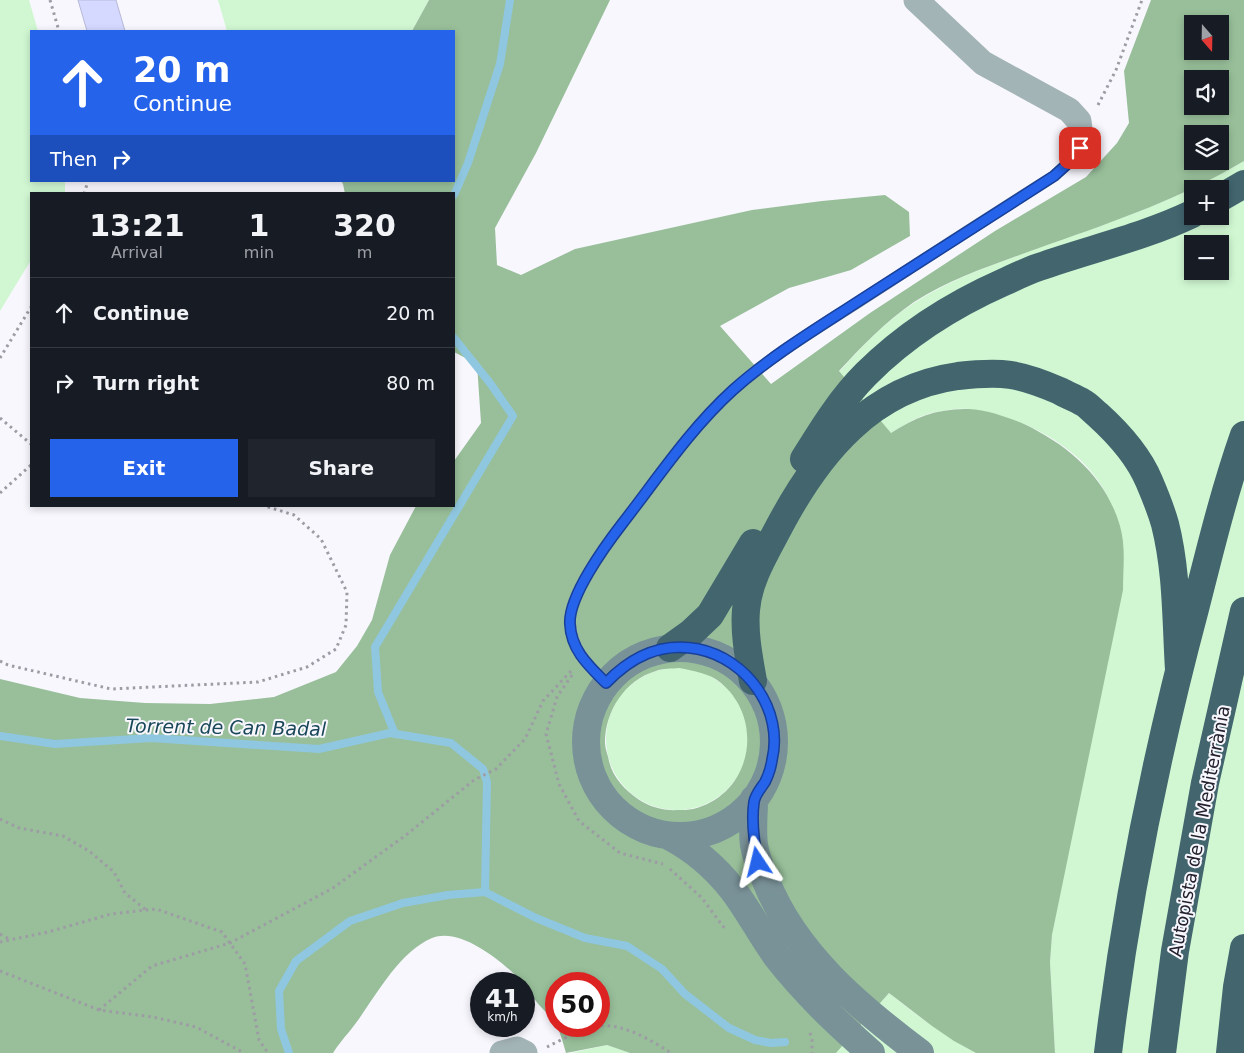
<!DOCTYPE html>
<html lang="en">
<head>
<meta charset="utf-8">
<style>
	:root { --surface:#171b24; --page:#20242c; --text:#f1f3f6; --muted:#9ea1a6; --line:#363941; --accent:#2563eb }
	body { margin:0; font-family:"DejaVu Sans",sans-serif; background:var(--page); color:var(--text); height:100vh; display:flex; flex-direction:column; font-size:19px; white-space:nowrap }
	* { box-sizing:border-box; margin:0 }
	p { font-size:16px; color:var(--muted) }
	.icon { flex:none; width:28px; height:28px; fill:none; stroke:currentColor; stroke-width:2; stroke-linecap:round; stroke-linejoin:round }
	.map { position:relative; flex:1; overflow:hidden }
	.side { position:absolute; left:30px; top:192px; width:425px; height:315px; display:flex; flex-direction:column; background:var(--surface); border-radius:0px; box-shadow:0 2px 8px #0003 }
	.side>* { flex:none }
	.banner { position:absolute; left:30px; top:30px; width:425px; height:152px; border-radius:0px; box-shadow:0 2px 8px #0003; background:#2563eb; color:#fff; overflow:hidden }
	.needle { width:32px; rotate:160deg }
	.controls { position:absolute; left:1184px; top:15px; display:grid; gap:10px }
	.controls a { display:grid; place-items:center; width:45px; height:45px; border-radius:0px; background:var(--surface); box-shadow:0 2px 8px #0003; font-size:25px }
	.speed { position:absolute; left:470px; top:972px; display:flex; gap:10px; font-size:25px; font-weight:700; text-align:center }
	.speed>* { display:grid; place-content:center; width:65px; height:65px; border-radius:50%; background:var(--surface); box-shadow:0 2px 8px #0003; line-height:1 }
	.speed small { font-size:12px; font-weight:400 }
	.speed .limit { border:8px solid #d22; background:#fff; color:#111 }
	.pin { position:absolute; display:grid; place-items:center; width:42px; height:42px; color:#fff; margin:-21px; border-radius:10px; box-shadow:0 2px 8px #0006 }
	.me { position:absolute; width:55px; margin:-28px; rotate:350deg; stroke-linejoin:round; filter:drop-shadow(0 0 4px #0008) }
	.turn { display:flex; align-items:center; gap:18px; height:105px; padding:0 20px; font-size:22px }
	.turn .icon { width:65px; height:65px; stroke-width:2.5 }
	.turn b { display:block; font-size:35px; line-height:42px }
	.then { display:flex; align-items:center; height:48px; padding:0 20px; background:#0003; gap:10px; font-size:19px }
	.eta { display:flex; justify-content:space-evenly; align-items:center; height:85px; text-align:center }
	.eta b { font-size:30px; font-weight:600; line-height:35px }
	.action { display:flex; gap:10px; margin-top:auto; padding:10px 20px }
	.action a { flex:1; height:58px; border-radius:0px; background:var(--accent); color:#fff; font-size:20px; font-weight:600; line-height:58px; text-align:center }
	.action a+a { background:var(--page); color:var(--text) }
	ul { padding:0; list-style:none }
	li { display:flex; align-items:center; gap:15px; height:70px; padding:0 20px; border-top:1px solid var(--line) }
	li div { flex:1 }
	li b { display:block; font-size:19px }
	li em { font-style:normal }
	.map>svg:first-child { display:block }
	.green { fill:#d0f7d2; fill-rule:evenodd }
	.forest { fill:#98bf9a; fill-rule:evenodd }
	.lines { fill:none; stroke-linecap:round; stroke-linejoin:round }
	.stream { stroke:#90c7e0; stroke-width:8 }
	.building { fill:#d5d8ff; stroke:#b6b9d7 }
	.path { stroke:#9d9ba4; stroke-width:3; stroke-dasharray:2.5 4; stroke-linecap:butt }
	.lane { stroke:#a3b4b7; stroke-width:12 }
	.street { stroke:#a3b4b7; stroke-width:25 }
	.secondary { stroke:#799298; stroke-width:28 }
	.highway { stroke:#42656e; stroke-width:28 }
	.route-casing { stroke:#184099; stroke-width:12 }
	.route { stroke:#2563eb; stroke-width:9 }
	.labels { text-anchor:middle; dominant-baseline:central; stroke-width:4; stroke-linejoin:round; paint-order:stroke }
	.street-label { font-size:18px; fill:#23212d; stroke:#f8f7fe }
	.water-label { font-size:19px; font-style:italic; fill:#194759; stroke:#f8f7fe }
</style>
</head>
<body>
<div class="map">
<svg width="1244" height="1053" viewBox="0 0 1244 1053">
	<rect width="100%" height="100%" fill="#f8f7fe"/>
	<!-- green -->
	<path class="green" d="M0,0h29l9,31h-7v150h34v13h-34v66l-31,51z
		M218,0h211l-17,31h-185z
		M1244,161v892h-189l-5,-91 2,-27 71,-359c2,-37 -5,-67 -26,-97 -27,-38 -83,-65 -128,-70 -12,-1 -29,2 -41,5 -14,4 -25,12 -37,19l-52,-61c23,-26 46,-50 75,-69 41,-27 90,-42 135,-59 67,-23 135,-47 195,-83zM1192,189h28v27h-28zM1192,244h28v27h-28z
		M606 739a71 71 0 1 1 142 0a71 71 0 1 1-142 0Z
		M889,993c28,22 56,44 87,60h-140z
		M607,1045l23,8h-59z"/>
	<!-- forest -->
	<path class="forest" d="M429,0h181l-74,153 -41,75 2,37 24,10 54,-26 177,-39 70,-9 63,-6 24,17 1,24 -59,34 -62,18 -69,38 51,58 99,-71 125,-82 91,-54 31,-34 12,-20 -5,-52 27,-71h93v161c-60,36 -128,60 -194,83 -46,17 -95,32 -136,58 -29,20 -52,44 -75,69l52,62c24,-16 48,-25 78,-24 19,1 38,8 55,15 44,21 82,53 96,102 6,21 3,42 3,64l-71,345 -2,27 5,91h-79l-22,-12 -22,-15 -43,-33 -53,60h-206l-23,-8 -41,8c-3,-10 -6,-23 -12,-32 -3,-5 -9,-9 -13,-14 -7,-7 -12,-17 -18,-24 -18,-20 -63,-57 -91,-45 -37,16 -59,65 -83,94 -6,7 -11,13 -16,21h-333v-374l80,19 65,5 65,1 64,-7 62,-25 21,-26 15,-26 18,-65 26,-49h38v-45l27,-38 -4,-59 -23,-12v-158h-109l-2,-10 -2,-3h113v-150h-42zM1192,24h28v27h-28zM1192,79h28v27h-28zM1192,134h28v27h-28zM679,668c15,3 30,5 42,15 45,38 30,112 -28,126 -5,1 -10,1 -15,1 -13,1 -29,-3 -40,-11 -13,-9 -25,-21 -29,-38 -1,-6 -4,-12 -4,-18 0,-32 20,-63 51,-72 7,-3 16,-2 23,-3zM556,984h43v42h-43z"/>
	<g class="lines">
		<!-- stream -->
		<path class="stream" d="M454,195l14,-32 32,-99 10,-64
			M395,734l-17,-42 -3,-45 138,-231 -23,-33 -36,-45
			M0,736l55,8 96,-6 168,11 71,-16 61,10 32,26 4,13 -2,110
			M485,892l51,26 49,20 42,8 35,23 23,25 44,34 26,12 16,3 14,-1
			M289,1053l-8,-24 -2,-38 17,-30 54,-40 53,-18 45,-8 37,-3"/>
	</g>
	<!-- building -->
	<path class="building" d="M78,0h38l9,31h-38z"/>
	<g class="lines">
		<!-- path -->
		<path class="path" d="M50,0l9,31
			M1098,105l18,-35 26,-70
			M84,194l4,-13
			M0,358l31,-51
			M0,418l31,26
			M0,493l31,-28
			M0,661l8,4 103,24 147,-7 49,-15 29,-18 10,-24 1,-33 -26,-53 -27,-24 -29,-9
			M572,675l-15,22 -11,37 13,50 20,37 41,32 43,11
			M0,819l19,9 44,8 26,15 25,21 11,21 21,17
			M670,869l32,29 23,31
			M0,934l9,5
			M0,942l48,-10 63,-18 45,-5 66,23 23,32 14,76 9,13
			M0,971l99,39 54,7 43,10 48,26
			M99,1010l53,-44 78,-23 103,-55 73,-53 68,-55 22,-11 29,-30 18,-38 28,-30
			M810,1033l2,7v13
			M547,1047c16,-8 34,-18 51,-21 25,-3 53,14 73,27"/>
		<!-- lane -->
		<path class="lane" d="M606,683c-17,-17 -35,-33 -36,-60 -2,-26 35,-77 52,-99 35,-45 68,-95 111,-134 38,-34 83,-61 127,-89 64,-42 129,-84 194,-125 14,-13 24,-19 27,-39"/>
		<!-- street -->
		<path class="street" d="M916,0l67,63 86,47 10,11 2,16
			M502,1053l15,-4 8,4"/>
		<!-- secondary -->
		<path class="secondary" d="M586 742a94 94 0 1 1 188 0a94 94 0 1 1-188 0Z
			M754,799c0,16 -2,31 0,46 2,13 7,25 12,36 29,73 93,126 154,172
			M669,836c25,13 46,31 64,54 16,21 28,45 44,67 28,36 60,66 94,96"/>
		<!-- highway -->
		<path class="highway" d="M1220,198l24,-14
			M804,459c18,-29 37,-60 62,-85 40,-40 86,-69 138,-92 11,-5 23,-11 35,-15 51,-18 105,-30 153,-53
			M670,648l21,-15 19,-18 43,-72
			M753,681c-4,-23 -9,-47 -7,-71 2,-30 20,-58 34,-85 39,-73 91,-137 178,-149 44,-5 61,-3 102,15 7,4 15,7 22,11 6,3 11,9 16,13 21,19 40,40 51,66 6,14 12,29 16,43 12,47 11,98 14,146
			M1108,1053c18,-150 48,-298 87,-444 15,-59 29,-117 49,-174
			M1162,1053l13,-102 30,-168 39,-172
			M1230,1053l7,-66 7,-39"/>
	</g>
	<g class="lines">
		<!-- route casing -->
		<g class="route-casing">
			<path id="route" d="M758,862c-4,-20 -7,-40 -4,-60 1,-7 7,-14 11,-20 3,-6 6,-15 7,-22 12,-50 -25,-101 -74,-111 -38,-7 -67,8 -92,34 -17,-17 -35,-33 -36,-59 -2,-27 35,-78 52,-100 35,-45 68,-95 111,-134 38,-34 83,-61 126,-89 65,-42 130,-84 195,-125l21,-19 5,-9"/>
		</g>
		<!-- route -->
		<use href="#route" class="route"/>
	</g>
	<g class="labels">
		<!-- street labels -->
		<g class="street-label">
			<text transform="translate(1199 831) rotate(-79)">Autopista de la Mediterrània</text>
		</g>
		<!-- water labels -->
		<g class="water-label">
			<text transform="translate(226 727) rotate(1)">Torrent de Can Badal</text>
		</g>
	</g>
</svg>
<div class="controls">
<a><svg class="needle" viewBox="-14 -14 28 28"><path d="M0-13l5 13h-10z" fill="#e53935"/><path d="M0 13l5-13h-10z" fill="#9ea1a6"/></svg></a>
<a><svg class="icon" aria-label="sound" viewBox="0 0 24 24"><path d="M4 9h4l5-4v14l-5-4H4zM17 9q2 3 0 6"/></svg></a>
<a><svg class="icon" aria-label="layers" viewBox="0 0 24 24"><path d="M12 4l9 5-9 5-9-5zM3 14l9 5 9-5"/></svg></a>
<a>+</a>
<a>−</a>
</div>
<div class="speed"><div>41<small>km/h</small></div><div class="limit">50</div></div>
<div class="pin" style="left:1080px;top:148px;background:#d93025"><svg class="icon" aria-label="arrive" viewBox="0 0 24 24"><path d="M6 21V4h12l-3 4 3 4H6"/></svg></div>
<svg class="me" style="left:758px;top:862px" viewBox="-20 -20 40 40"><path d="M0-17L14 15 0 8-14 15z" fill="#2563eb" stroke="#fff" stroke-width="4"/></svg>
<div class="banner">
<div class="turn"><svg class="icon" aria-label="ahead" viewBox="0 0 24 24"><path d="M12 20V5M6 11l6-6 6 6"/></svg><div><b>20 m</b>Continue</div></div>
<div class="then">Then<svg class="icon" aria-label="right" viewBox="0 0 24 24"><path d="M7 20v-9h11M14 6l5 5-5 5"/></svg></div>
</div>
<section class="side">
<div class="eta">
<div><b>13:21</b><p>Arrival</p></div>
<div><b>1</b><p>min</p></div>
<div><b>320</b><p>m</p></div>
</div>
<ul>
<li><svg class="icon" aria-label="ahead" viewBox="0 0 24 24"><path d="M12 20V5M6 11l6-6 6 6"/></svg><div><b>Continue</b></div><em>20 m</em></li>
<li><svg class="icon" aria-label="right" viewBox="0 0 24 24"><path d="M7 20v-9h11M14 6l5 5-5 5"/></svg><div><b>Turn right</b></div><em>80 m</em></li>
</ul>
<div class="action"><a>Exit</a><a>Share</a></div>
</section>
</div>
</body>
</html>
